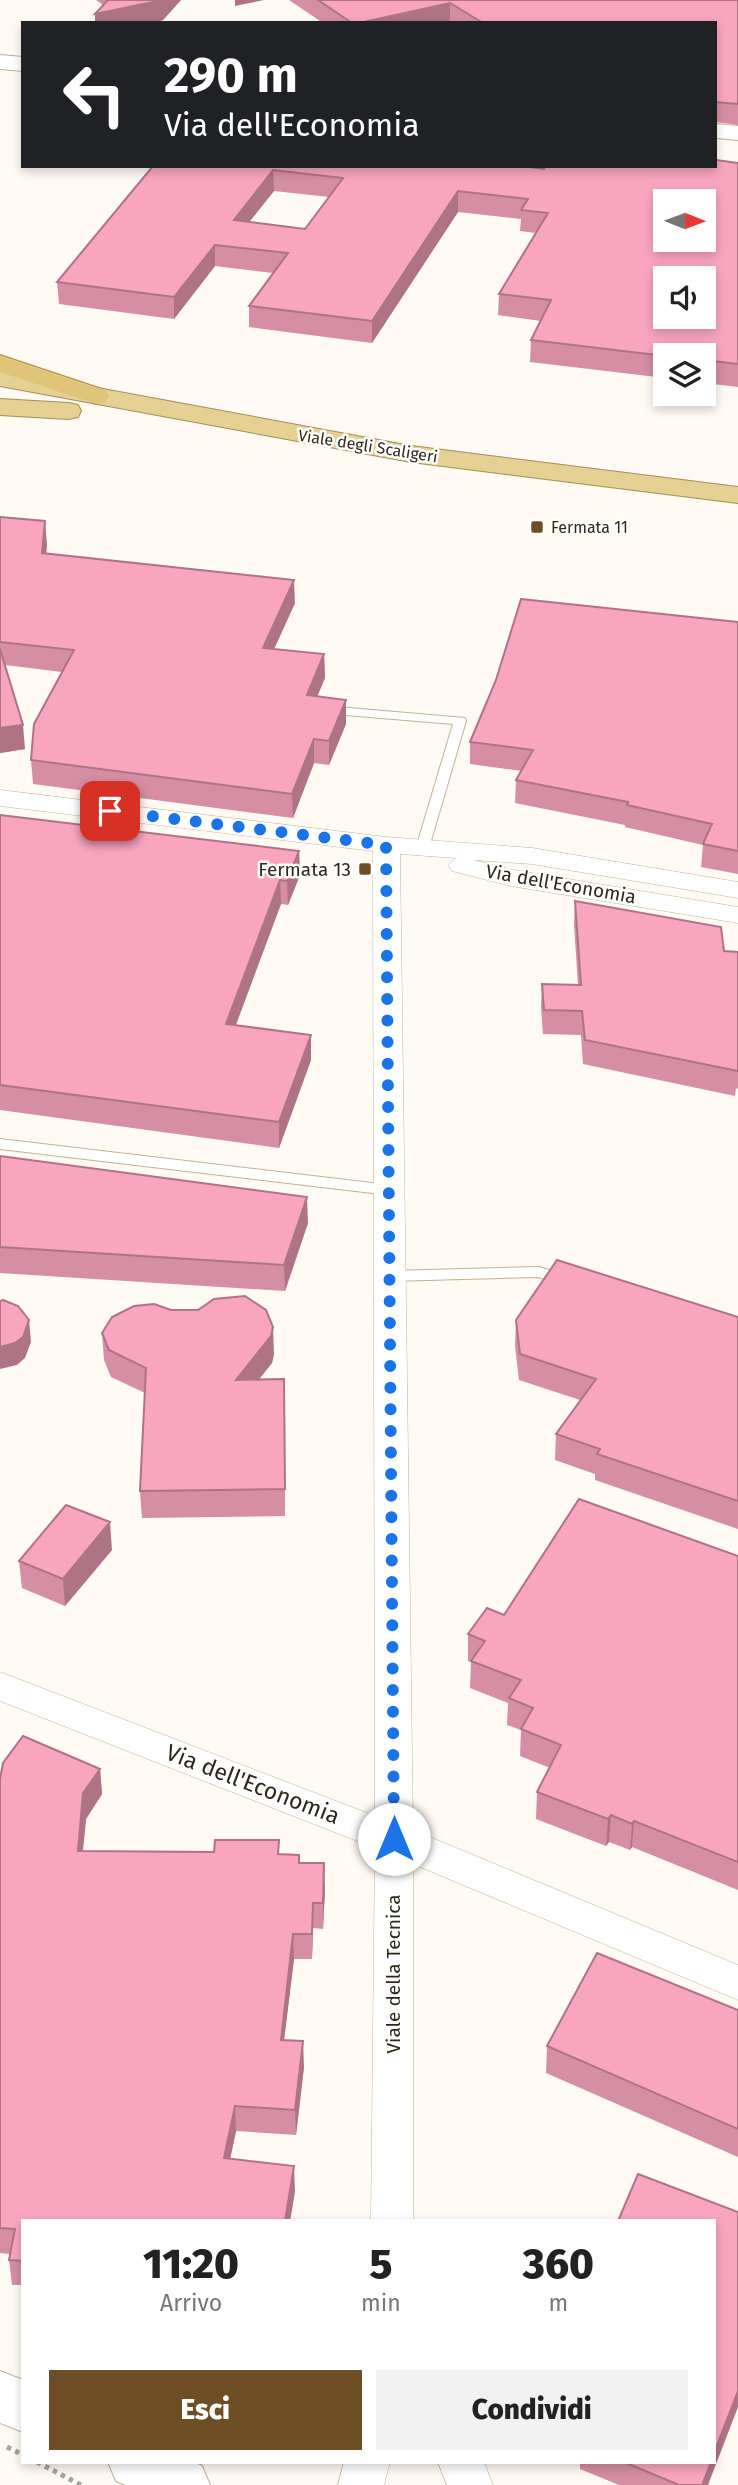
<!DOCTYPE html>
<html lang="it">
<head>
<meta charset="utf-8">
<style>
	:root { --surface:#fff; --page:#f2f2f2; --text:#222; --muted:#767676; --accent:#6e4f25 }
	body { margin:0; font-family:"Fira Sans",sans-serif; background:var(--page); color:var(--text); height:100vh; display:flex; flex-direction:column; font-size:26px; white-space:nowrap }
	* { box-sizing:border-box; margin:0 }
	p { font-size:23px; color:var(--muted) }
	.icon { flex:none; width:38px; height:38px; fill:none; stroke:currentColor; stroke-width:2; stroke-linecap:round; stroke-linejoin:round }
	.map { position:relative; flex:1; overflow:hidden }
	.side { position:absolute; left:21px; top:2219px; width:695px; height:245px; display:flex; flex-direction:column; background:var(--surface); border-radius:0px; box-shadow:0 4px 10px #0003 }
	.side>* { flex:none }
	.hud { position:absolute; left:21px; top:21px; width:696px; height:147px; border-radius:0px; box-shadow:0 4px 10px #0003; background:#202124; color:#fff; overflow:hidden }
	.needle { width:46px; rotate:91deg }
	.tools { position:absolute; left:653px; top:189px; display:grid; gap:14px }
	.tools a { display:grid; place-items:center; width:63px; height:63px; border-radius:0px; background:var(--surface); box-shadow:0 4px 10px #0003; font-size:35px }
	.pin { position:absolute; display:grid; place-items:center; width:60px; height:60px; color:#fff; margin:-30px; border-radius:14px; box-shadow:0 4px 10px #0006 }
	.me { position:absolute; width:77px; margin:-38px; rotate:0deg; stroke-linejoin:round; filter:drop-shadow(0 0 5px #0008) }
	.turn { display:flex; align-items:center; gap:24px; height:147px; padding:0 28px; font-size:32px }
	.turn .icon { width:91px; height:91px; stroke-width:2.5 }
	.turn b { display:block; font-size:49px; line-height:60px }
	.eta { display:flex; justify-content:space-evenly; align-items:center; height:119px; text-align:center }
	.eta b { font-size:42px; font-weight:800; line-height:49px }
	.action { display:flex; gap:14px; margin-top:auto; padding:14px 28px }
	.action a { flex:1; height:80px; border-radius:0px; background:var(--accent); color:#fff; font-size:28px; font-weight:800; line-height:80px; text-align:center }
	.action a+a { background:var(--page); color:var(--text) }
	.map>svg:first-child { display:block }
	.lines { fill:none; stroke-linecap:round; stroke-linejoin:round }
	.service-casing { stroke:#c5b190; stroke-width:2 }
	.minor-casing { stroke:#c5b190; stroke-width:1 }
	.tertiary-casing { stroke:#c5b190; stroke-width:2 }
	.secondary-casing { stroke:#c5b190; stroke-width:2 }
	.trunk-casing { stroke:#a28e57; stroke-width:2 }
	.motorway-casing { stroke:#a28e57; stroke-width:2 }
	.path { stroke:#aaa49c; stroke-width:5; stroke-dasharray:4.5 4.5; stroke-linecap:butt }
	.service { fill:#fff; fill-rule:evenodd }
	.minor { fill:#fff; fill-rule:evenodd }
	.tertiary { fill:#fff; fill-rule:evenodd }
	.secondary { fill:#fff; fill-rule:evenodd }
	.trunk { fill:#e6d093; fill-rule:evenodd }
	.motorway { fill:#e0c578; fill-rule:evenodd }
	.wall { fill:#d68ea4; fill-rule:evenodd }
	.shaded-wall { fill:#ae7486 }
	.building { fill:#f9a5bf; stroke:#ae7486; stroke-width:2; fill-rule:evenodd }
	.route { stroke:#1a73e8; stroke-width:12; stroke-dasharray:0 21.6 }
	.poi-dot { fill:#6e4f25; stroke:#fff; stroke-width:2.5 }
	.labels { text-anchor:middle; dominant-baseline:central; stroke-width:5; stroke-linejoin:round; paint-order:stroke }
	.far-street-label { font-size:16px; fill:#2e271a; stroke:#fff }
	.far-poi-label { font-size:16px; fill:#2e271a; stroke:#fff; text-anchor:start }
	.poi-label { font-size:19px; fill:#2e271a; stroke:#fff; text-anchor:end }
	.street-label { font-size:19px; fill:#2e271a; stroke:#fff }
	.near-street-label { font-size:23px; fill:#2e271a; stroke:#fff }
</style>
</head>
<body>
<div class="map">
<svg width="738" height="2485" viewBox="0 0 738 2485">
	<rect width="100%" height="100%" fill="#fffaf4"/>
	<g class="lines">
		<!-- service casing -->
		<g class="service-casing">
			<path id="service" d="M326,706l139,12 1,3 -38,130 -5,1 -7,-4 37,-124 -131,-11 -2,-3z
				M0,1139l389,46 8,5 -8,5 -389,-46z
				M539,1267l34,10 2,4 -8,5 -29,-9 -149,4 -8,-5 8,-5z"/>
		</g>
		<!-- minor casing -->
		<g class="minor-casing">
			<path id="minor" d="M0,790l386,47 146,11 206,34v16l-206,-34 -59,-4 40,10 225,37v16l-227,-37 -59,-15 -4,-6 8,-7 -56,-4 13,976 325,135v35l-325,-136v357h-42l4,-373 -375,-147v-29l375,144 -2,-965 -373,-45z
				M344,2462h46l-6,23h-46z
				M438,2462h46l9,23h-46z"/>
		</g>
		<!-- tertiary casing -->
		<g class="tertiary-casing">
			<path id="tertiary" d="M0,55l23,2v14l-23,-2z
				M716,124l22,2v14l-22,-2z"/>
		</g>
		<!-- secondary casing -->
		<g class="secondary-casing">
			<path id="secondary" d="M0,2371l23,9v52l-23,-9z
				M108,2462h86l8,4 8,19h-85l-9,-4z"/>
		</g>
		<!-- trunk casing -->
		<g class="trunk-casing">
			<path id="trunk" d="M0,370l411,76 327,41v16l-327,-41 -411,-76z
				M0,399l68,4 10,2 3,6 -3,6 -10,2 -68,-4z"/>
		</g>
		<!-- motorway casing -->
		<g class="motorway-casing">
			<path id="motorway" d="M0,355l105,35 4,6 -4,6 -9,2 -96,-32z"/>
		</g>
		<!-- path -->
		<path class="path" d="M7,2447l16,8
			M37,2462l44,23"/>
		<!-- service -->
		<use href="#service" class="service"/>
		<!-- minor -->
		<use href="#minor" class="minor"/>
		<!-- tertiary -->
		<use href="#tertiary" class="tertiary"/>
		<!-- secondary -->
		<use href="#secondary" class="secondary"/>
		<!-- trunk -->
		<use href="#trunk" class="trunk"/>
		<!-- motorway -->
		<use href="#motorway" class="motorway"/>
	</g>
	<!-- wall -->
	<path class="wall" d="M96,0h85l-18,20 -11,3h-57l8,-18z
		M289,0h449v125l-22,-3v-99h-265l-1,-1 -4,1h-123z
		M738,163v224l-34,-4v-28h-39v23l-135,-16 1,-22 10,-19 -43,-6 1,-21 37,-61 -16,-2 1,-12 -63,-7 -86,131 -123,-16v-21l24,-33 -58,-7 -41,53 -115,-15 -2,-22 96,-116 391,3zM274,191l55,6 -24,32 -56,-7z
		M0,517l47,27 -1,10 249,49 -21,46 50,5 1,24 -8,19 29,3v24l-17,41 -15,-2 -21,55 -260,-34 -2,-24 31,-88 -57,-7 20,84 -25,4z
		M738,622v252l-37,-7 2,-22 -78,-18v-2l-110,-22 1,-23 6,-9 -52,-7v-22z
		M0,815l299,36 1,24 -12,30 -7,-1 -46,121 76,10v25l-32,88 -279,-38z
		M575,901l149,50 14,1v137l-2,-1 -1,8 -152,-32 -2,-29 -38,-1 -2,-26 1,-24 36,1 -4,-60z
		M0,1156l308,67 -23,68 -285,-18z
		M738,1317v212l-143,-49v-6l-40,-14 1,-26 24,-34 -61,-20 -4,-34 1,-26z
		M102,1333l172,21 -2,9 -14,17 27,26v110l-143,2 -2,-27 5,-98 -34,-16 -7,-17z
		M112,1550l-47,56 -43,-18 -3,-27z
		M738,1556v334l-106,-43 -2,3 -21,-8 -3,4 -70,-27 1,-27 13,-24 -30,-12 1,-26 -14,-5 1,-22 -38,-15 1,-26 -3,-1v-27l36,-19z
		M100,1769l2,25 -16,25 -3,32 196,3 21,9 25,26 -2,40 -10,-1 -1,31h-18l-10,81 20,27 -8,68 -60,-4 -6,28 65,32 -5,30h-267v64h-11l-3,-25 1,-6 -10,-1v-474z
		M738,2010v147l-192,-84 1,-27z
		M580,2462h134l-6,23h-89l-39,-16z"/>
	<!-- shaded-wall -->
	<path class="shaded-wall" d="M163,0h18l-18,20 -11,3h-57v-9z
		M235,0h29l-29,6z
		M450,3v19l-4,1h-87z
		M273,170l1,21 -40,50v-21z
		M458,191v21l-86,131v-22z
		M215,245v21l-41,53v-22z
		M45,521l2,23 -3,32 -2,-23z
		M294,580l1,23 -31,68 -1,-23z
		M324,654l1,24 -18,41v-24z
		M346,700v24l-17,41v-24z
		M23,725l2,24 -25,4v-25z
		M314,739v24l-21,55 -1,-24z
		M299,851l1,24 -12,30 -1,-24z
		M280,880l1,24 -54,145 -1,-25z
		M311,1035v25l-32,88v-26z
		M307,1197l1,26 -23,68 -1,-26z
		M29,1320l2,22 -6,16 -8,7 -17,4v-22z
		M273,1327l1,27 -2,9 -35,44 -1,-27z
		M110,1522l2,28 -47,56 -2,-27z
		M100,1769l2,25 -16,25 -6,58 -2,-26 5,-58z
		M611,1815l-2,27 -3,4 2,-27z
		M634,1821l-2,26 -2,3 2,-26z
		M324,1863l1,26 -2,40v-26z
		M313,1903v25l-1,31v-25z
		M293,1934l1,25 -13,106v-25z
		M303,2041l1,26 -8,68 -1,-25z
		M235,2106l1,25 -11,52 -1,-25z
		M294,2166l1,25 -5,30h-5z
		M738,2391v16l-30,78h-6l9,-23h3v-9z"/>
	<!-- building -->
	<path class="building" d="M108,0h55l-68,14z
		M318,0h420v104l-22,-2v-79h-233l-33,-20 -91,20h-7z
		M716,160l22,3v201l-34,-4v-5l-39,1 -134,-16 20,-40 -52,-6 49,-81 -27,-3 7,-11 -70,-8 -86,130 -123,-15 39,-53 -73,-8 -41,52 -117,-15 96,-116h368l23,3 2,-3h170zM273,170l70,8 -38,51 -71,-9zM665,201h39v39h-39zM665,278h39v39h-39z
		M0,517l45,4 -3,32 252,27 -31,68 61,6 -17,41 39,5 -17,41 -15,-2 -22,55 -261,-34 3,-36 40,-74 -74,-8z
		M521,599l217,23v229l-35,-7 9,-20 -85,-19 1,-3 -112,-22 17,-30 -63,-8 26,-62z
		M0,649l23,76 -23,3z
		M0,815l299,36 -12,30 -7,-1 -54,144 85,11 -32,87 -279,-37z
		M575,901l146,26 3,24 14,1v119l-153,-31 -3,-29 -38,-1 -2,-26 39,1z
		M0,1156l307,41 -23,68 -284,-18z
		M557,1260l181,57v184l-141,-47 3,-5 -44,-15 40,-55 -76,-25 -4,-34z
		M245,1296l21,14 7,17 -2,9 -35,44 48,-1 1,110 -145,2 6,-123 -37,-18 -7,-17 10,-16 22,-11 20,-2 17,6h27l16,-11z
		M3,1300l15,6 11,14 -6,17 -8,6 -15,4v-46z
		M579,1499l159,57v306l-104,-41 -2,3 -21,-9 -3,4 -71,-27 24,-47 -40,-16 12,-21 -24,-10 12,-18 -50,-19 14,-20 -17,-7 19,-26 17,7z
		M66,1505l44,17 -47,57 -44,-18z
		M23,1736l77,33 -17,24 -5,58 136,1 1,-12h64l-1,14 21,1v8h25l-1,40h-10l-1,31h-19l-12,106 22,1 -8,69 -60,-4 -11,52 70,8 -9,55h-262v40l-14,-1 6,-31 -15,-1v-449l3,-16z
		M597,1953l141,57v119l-191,-83z
		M638,2174l100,38v179l-24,62v-232h-96z
		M624,2462h87l-9,23h-23z"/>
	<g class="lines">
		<!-- route -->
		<path class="route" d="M110,811l276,34 8,994"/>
	</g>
	<!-- markers -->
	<g class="poi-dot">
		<rect x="530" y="520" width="14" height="14" rx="3.5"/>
		<rect x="358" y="862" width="14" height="14" rx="3.5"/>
	</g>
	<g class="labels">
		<!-- far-street labels -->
		<g class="far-street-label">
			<text transform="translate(368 446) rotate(9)">Viale degli Scaligeri</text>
		</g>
		<!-- far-poi labels -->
		<g class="far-poi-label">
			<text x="551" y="527">Fermata 11</text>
		</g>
		<!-- poi labels -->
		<g class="poi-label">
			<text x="351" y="869">Fermata 13</text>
		</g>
		<!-- street labels -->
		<g class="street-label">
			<text transform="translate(561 884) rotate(10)">Via dell'Economia</text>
			<text transform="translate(393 1974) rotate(-90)">Viale della Tecnica</text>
		</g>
		<!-- near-street labels -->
		<g class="near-street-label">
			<text transform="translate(253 1784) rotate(21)">Via dell'Economia</text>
		</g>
	</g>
</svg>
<div class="tools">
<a><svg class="needle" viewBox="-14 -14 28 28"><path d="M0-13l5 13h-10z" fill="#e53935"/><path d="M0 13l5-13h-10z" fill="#767676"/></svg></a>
<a><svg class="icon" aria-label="sound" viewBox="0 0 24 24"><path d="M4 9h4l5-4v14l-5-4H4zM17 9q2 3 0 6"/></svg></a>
<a><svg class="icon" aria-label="layers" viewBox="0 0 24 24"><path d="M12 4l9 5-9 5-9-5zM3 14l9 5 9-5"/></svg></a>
</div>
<div class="pin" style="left:110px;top:811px;background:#d93025"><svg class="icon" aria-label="arrive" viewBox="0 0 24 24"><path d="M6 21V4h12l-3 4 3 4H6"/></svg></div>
<svg class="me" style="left:394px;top:1839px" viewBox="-20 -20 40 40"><circle r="19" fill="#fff"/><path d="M0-13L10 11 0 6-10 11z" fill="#1a73e8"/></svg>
<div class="hud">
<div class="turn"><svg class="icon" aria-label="left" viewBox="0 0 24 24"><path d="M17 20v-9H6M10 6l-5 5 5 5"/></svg><div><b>290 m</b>Via dell'Economia</div></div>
</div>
<section class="side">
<div class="eta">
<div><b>11:20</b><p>Arrivo</p></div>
<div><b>5</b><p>min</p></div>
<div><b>360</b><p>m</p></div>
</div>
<div class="action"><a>Esci</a><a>Condividi</a></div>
</section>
</div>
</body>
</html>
